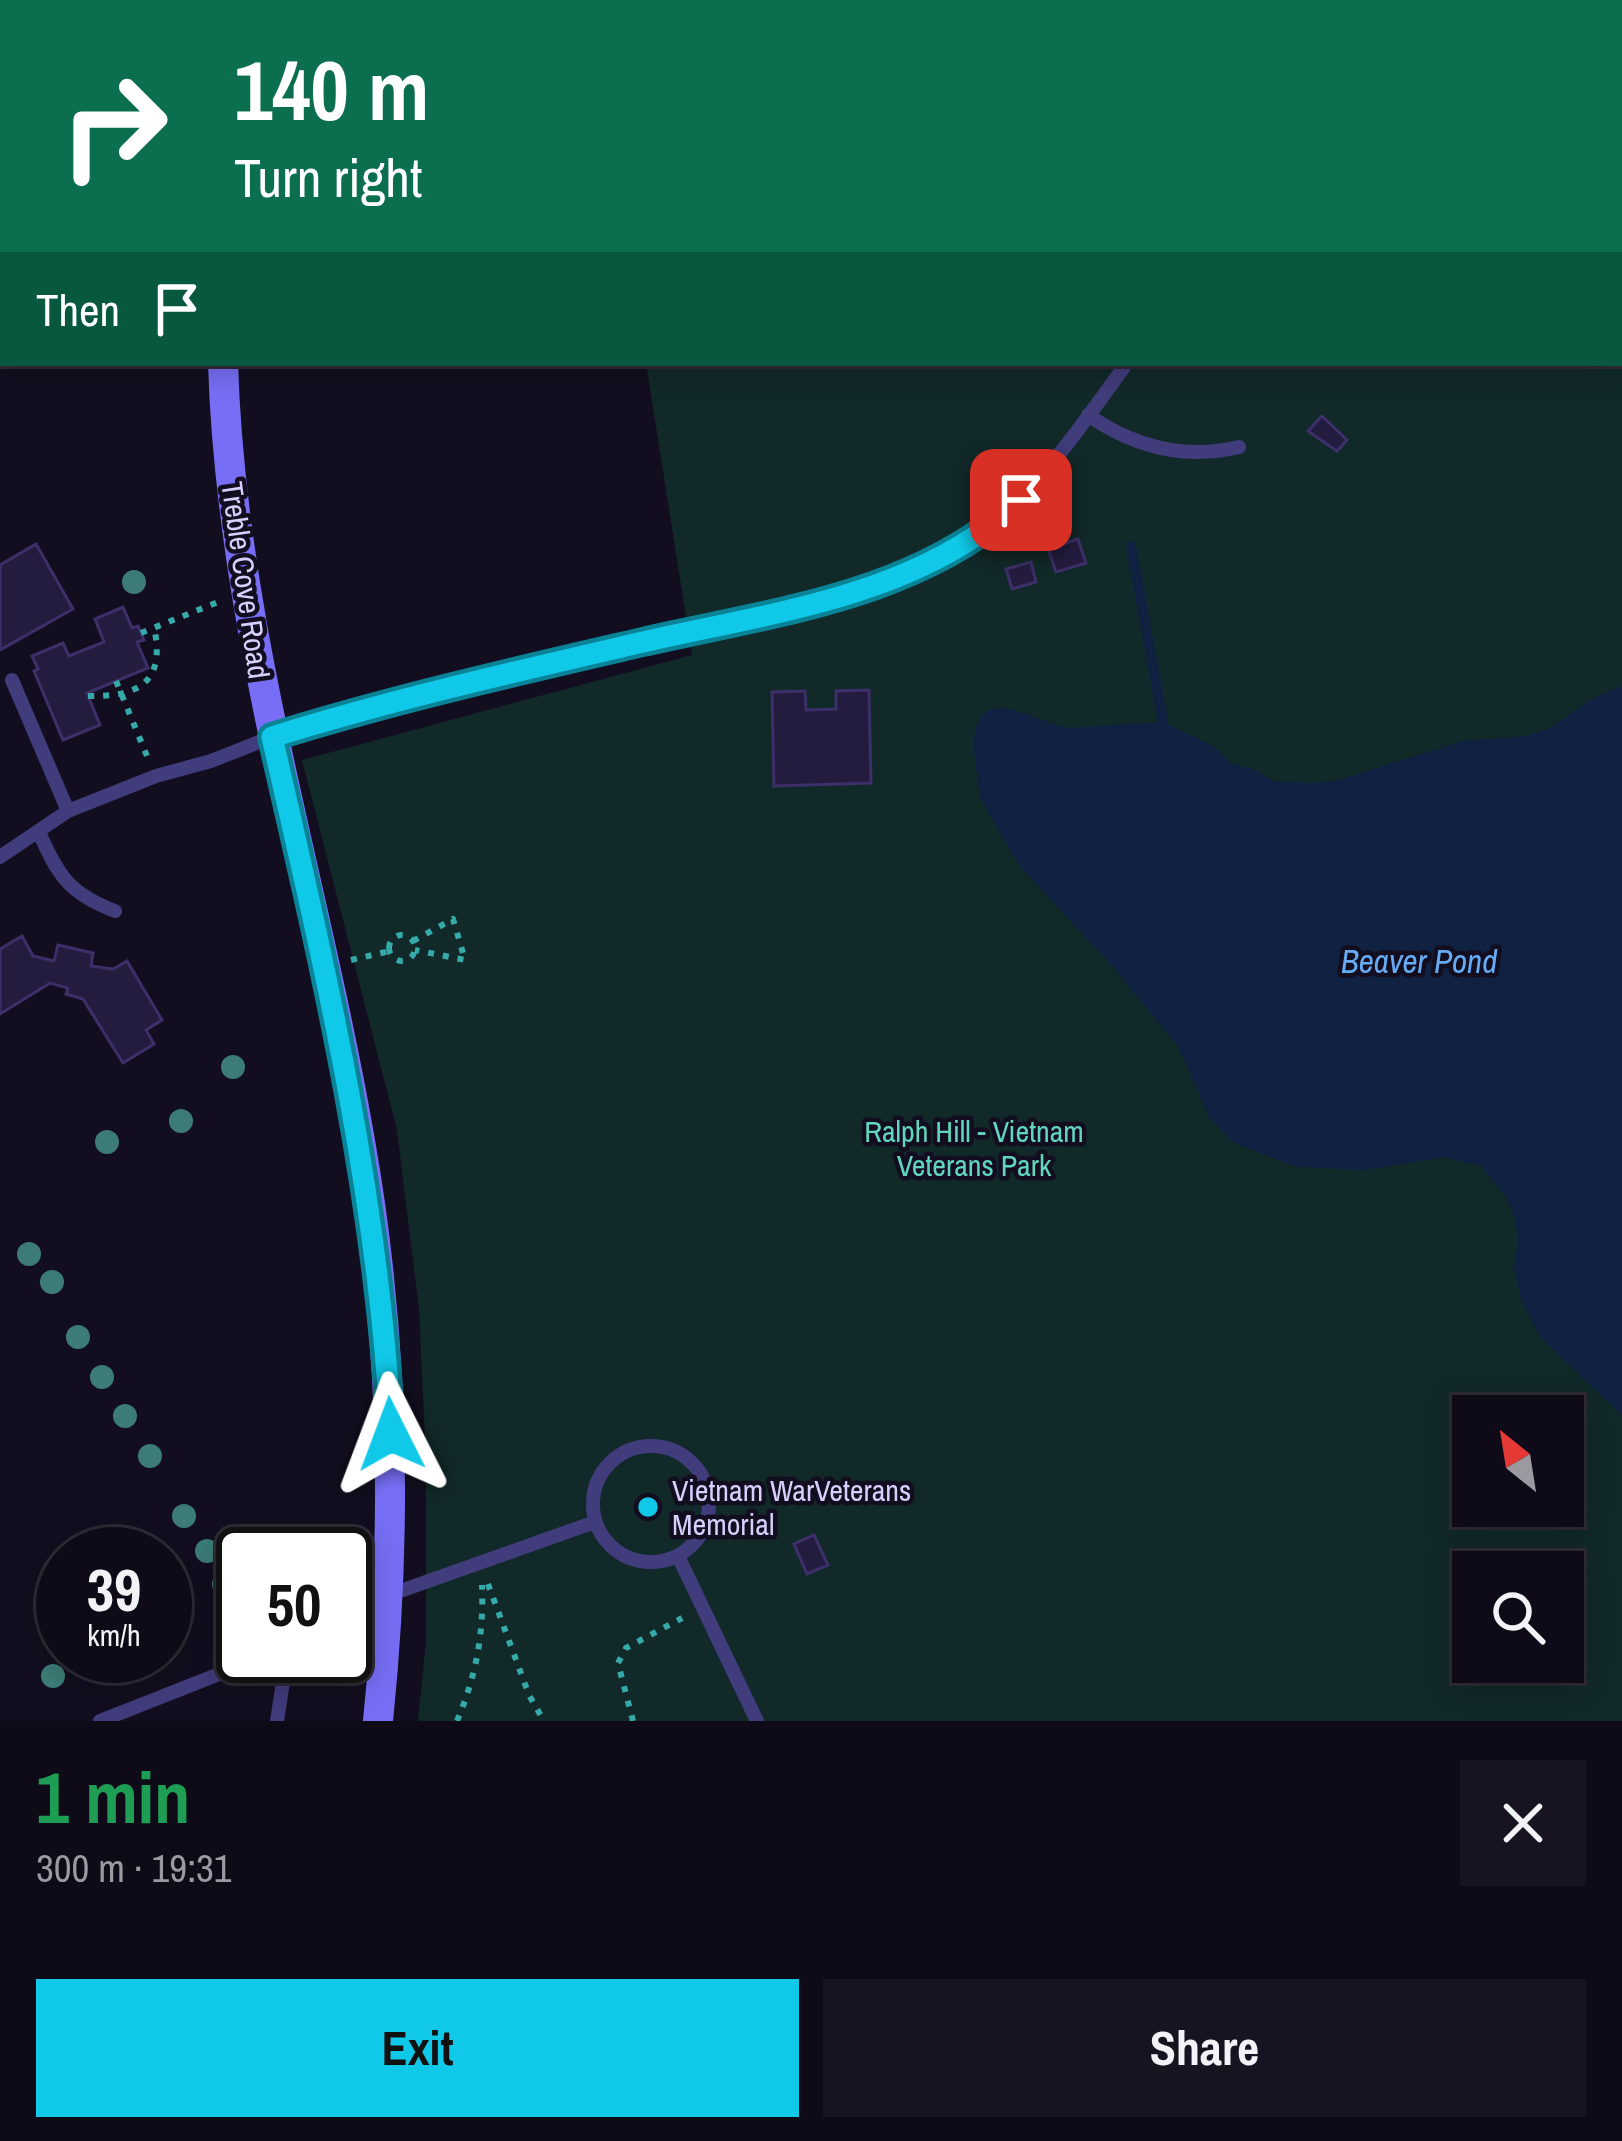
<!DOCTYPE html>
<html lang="en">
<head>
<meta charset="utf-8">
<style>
	:root { --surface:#0e0a17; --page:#171320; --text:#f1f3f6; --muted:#9b9aa1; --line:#2e2b36; --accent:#10c9e8 }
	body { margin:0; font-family:"Archivo Narrow",sans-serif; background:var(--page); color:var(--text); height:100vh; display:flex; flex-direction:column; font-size:45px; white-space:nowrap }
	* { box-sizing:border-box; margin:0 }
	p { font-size:39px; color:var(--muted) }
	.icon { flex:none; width:66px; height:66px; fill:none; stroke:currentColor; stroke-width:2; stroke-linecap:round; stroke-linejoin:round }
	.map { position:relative; height:1721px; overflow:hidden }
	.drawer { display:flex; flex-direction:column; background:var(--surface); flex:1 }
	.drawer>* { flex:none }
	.banner { position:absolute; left:0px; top:0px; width:1623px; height:366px; box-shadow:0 6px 30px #0003,0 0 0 3px var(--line); background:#0b6e4f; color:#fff; overflow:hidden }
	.needle { width:78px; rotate:330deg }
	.tools { position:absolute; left:1452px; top:1395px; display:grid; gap:24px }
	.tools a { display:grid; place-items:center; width:132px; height:132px; border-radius:0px; background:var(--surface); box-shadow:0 6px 30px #0003,0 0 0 3px var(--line); font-size:60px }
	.speed { position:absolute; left:36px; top:1527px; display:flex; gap:24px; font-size:60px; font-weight:700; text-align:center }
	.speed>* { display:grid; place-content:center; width:156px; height:156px; border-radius:50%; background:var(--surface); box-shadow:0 6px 30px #0003,0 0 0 3px var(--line); line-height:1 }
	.speed small { font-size:30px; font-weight:400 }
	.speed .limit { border:6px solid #111; border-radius:18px; background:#fff; color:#111 }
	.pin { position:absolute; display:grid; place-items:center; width:102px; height:102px; color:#fff; margin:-51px; border-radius:24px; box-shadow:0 6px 18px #0006 }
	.me { position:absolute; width:132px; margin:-66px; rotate:357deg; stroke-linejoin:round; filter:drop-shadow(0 0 9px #0008) }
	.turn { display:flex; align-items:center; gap:42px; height:252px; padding:0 36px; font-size:54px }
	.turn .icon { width:156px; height:156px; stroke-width:2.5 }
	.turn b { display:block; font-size:84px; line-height:102px }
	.then { display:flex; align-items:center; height:114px; padding:0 36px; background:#0003; gap:24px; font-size:45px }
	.round { display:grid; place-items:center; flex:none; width:126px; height:126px; border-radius:0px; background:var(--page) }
	.overview { display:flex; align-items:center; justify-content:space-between; height:204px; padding:0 36px }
	h1 { font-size:72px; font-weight:700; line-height:90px; color:#1e9e55 }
	.cta { display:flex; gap:24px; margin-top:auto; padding:24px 36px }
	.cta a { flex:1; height:138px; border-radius:0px; background:var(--accent); color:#111; font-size:48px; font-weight:700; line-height:138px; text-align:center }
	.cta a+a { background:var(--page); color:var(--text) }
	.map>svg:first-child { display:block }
	.green { fill:#122929; fill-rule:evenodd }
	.water { fill:#102141 }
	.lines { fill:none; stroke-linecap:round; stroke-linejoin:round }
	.stream { stroke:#102141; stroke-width:10 }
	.building { fill:#241c3f; stroke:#3d2f69; stroke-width:3 }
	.path { stroke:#36aaa8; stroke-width:6; stroke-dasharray:6 9; stroke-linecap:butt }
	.service { stroke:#413c7b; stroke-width:14 }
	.secondary { stroke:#776ef5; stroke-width:30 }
	.tree { fill:#3d7c76 }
	.route-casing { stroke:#0a8397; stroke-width:30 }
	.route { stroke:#10c9e8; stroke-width:21 }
	.poi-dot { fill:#10c9e8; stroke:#120e1f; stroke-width:4.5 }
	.labels { text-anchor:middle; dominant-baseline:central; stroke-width:9; stroke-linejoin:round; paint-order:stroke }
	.street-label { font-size:30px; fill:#d7d0fc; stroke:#120e1f }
	.park-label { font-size:30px; fill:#61d6be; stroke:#120e1f }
	.poi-label { font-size:30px; fill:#d7d0fc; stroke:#120e1f; text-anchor:start }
	.water-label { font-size:33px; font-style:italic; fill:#65acf5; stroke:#120e1f }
</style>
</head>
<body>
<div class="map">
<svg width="1622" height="1721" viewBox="0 0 1622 1721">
	<rect width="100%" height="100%" fill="#120e1f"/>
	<!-- green -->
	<path class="green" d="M657,0h965v1721h-1204l8,-79v-181l-7,-152 -22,-179 -95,-370 390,-105 -46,-292h974v-360h-964zM1473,1416h90v90h-90zM1473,1572h90v90h-90z"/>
	<!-- water -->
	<path class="water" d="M1622,686v729l-83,-79 -18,-38 -7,-30 4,-27 -3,-23 -9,-21 -25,-31 -37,-9 -79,13 -68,-3 -65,-25 -23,-25 -31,-71 -66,-80 -93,-101 -39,-67 -7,-55 4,-20 9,-12 7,-2 14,-1 60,20 96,-6 48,23 22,19 19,5 22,12 36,2 25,-2 128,-40 63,-5 22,-7 46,-31z"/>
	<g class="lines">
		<!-- stream -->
		<path class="stream" d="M1427,3l2,-3
			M1131,546l34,186"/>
	</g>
	<!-- building -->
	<path class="building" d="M0,0l22,3h-19v91z
		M1322,416l25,24 -10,11 -29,-20z
		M1078,539l8,24 -30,9 -8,-23z
		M36,544l37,65 -73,41v-85z
		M1031,562l5,20 -24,7 -6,-20z
		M123,607l9,21 6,-2 6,14 -7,2 11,26 -61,25 13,32 -37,15 -29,-69 4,-2 -6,-13 31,-13 6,13 35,-14 -9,-23z
		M869,690l2,93 -97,3 -2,-94 33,-1 1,19 30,-1v-18z
		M22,936l11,20 21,5 4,-16 35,8 -2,13 22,3 14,-8 35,59 -16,10 8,14 -31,19 -40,-64 -17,-5 2,-6 -18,-5 -50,31v-65z
		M814,1535l14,30 -21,9 -13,-30z"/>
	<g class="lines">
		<!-- path -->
		<path class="path" d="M1035,3l1,-3
			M141,633l77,-31
			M116,681l31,75
			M88,696c50,1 78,-13 66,-69
			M389 948a13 13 0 1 1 26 0a13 13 0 1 1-26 0Z
			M413,941l40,-22 12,41 -50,-10
			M351,960l39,-9
			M488,1584l41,111 15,26
			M457,1721c19,-45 27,-87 25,-136
			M633,1721l-15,-58 8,-15 56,-30"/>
		<!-- service -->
		<path class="service" d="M1339,0l4,3
			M1367,3l2,-3
			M1088,415c46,32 96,45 151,32
			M12,680l56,131
			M39,832c19,44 31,62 76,79
			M0,857l68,-46 88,-35 55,-15 61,-24 200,-55 400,-95c134,-49 175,-114 255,-224
			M593 1504a58 58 0 1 1 116 0a58 58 0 1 1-116 0Z
			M678,1556l79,165
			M389,1595l206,-73
			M345,1627l41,-11
			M100,1721l165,-65
			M277,1721l6,-39 -5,-26"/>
		<!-- secondary -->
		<path class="secondary" d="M262,3v-3
			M223,363c8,266 92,518 137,778 34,193 38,386 18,580"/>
	</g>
	<!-- trees -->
	<g class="tree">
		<circle cx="134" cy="582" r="12"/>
		<circle cx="233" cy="1067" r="12"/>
		<circle cx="181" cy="1121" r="12"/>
		<circle cx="107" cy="1142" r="12"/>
		<circle cx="29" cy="1254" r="12"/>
		<circle cx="52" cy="1282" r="12"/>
		<circle cx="78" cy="1337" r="12"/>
		<circle cx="102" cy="1377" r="12"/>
		<circle cx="125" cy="1416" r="12"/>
		<circle cx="150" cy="1456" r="12"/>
		<circle cx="184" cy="1516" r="12"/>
		<circle cx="207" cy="1551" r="12"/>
		<circle cx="224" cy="1584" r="12"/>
		<circle cx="53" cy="1676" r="12"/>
	</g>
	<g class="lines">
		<!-- route casing -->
		<g class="route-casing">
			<path id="route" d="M391,1434c-12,-238 -66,-466 -119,-697 122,-38 246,-66 371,-95 130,-30 277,-46 378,-142"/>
		</g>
		<!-- route -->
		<use href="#route" class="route"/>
	</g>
	<!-- markers -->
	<circle class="poi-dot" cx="648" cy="1507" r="12"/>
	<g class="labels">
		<!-- street labels -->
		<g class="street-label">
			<text transform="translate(246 580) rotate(82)">Treble Cove Road</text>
		</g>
		<!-- park labels -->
		<g class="park-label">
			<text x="974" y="1131">Ralph Hill - Vietnam<tspan x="974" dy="34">Veterans Park</tspan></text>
		</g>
		<!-- poi labels -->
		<g class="poi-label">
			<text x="672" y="1490">Vietnam WarVeterans<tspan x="672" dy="34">Memorial</tspan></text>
		</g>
		<!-- water labels -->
		<g class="water-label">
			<text x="1419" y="961">Beaver Pond</text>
		</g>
	</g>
</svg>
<div class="tools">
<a><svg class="needle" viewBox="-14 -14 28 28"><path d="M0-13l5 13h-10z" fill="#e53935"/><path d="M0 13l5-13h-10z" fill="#9b9aa1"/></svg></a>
<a><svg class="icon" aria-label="search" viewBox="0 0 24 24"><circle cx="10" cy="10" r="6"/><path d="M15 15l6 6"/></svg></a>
</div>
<div class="speed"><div>39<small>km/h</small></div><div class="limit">50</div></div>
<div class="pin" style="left:1021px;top:500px;background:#d93025"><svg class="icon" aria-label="arrive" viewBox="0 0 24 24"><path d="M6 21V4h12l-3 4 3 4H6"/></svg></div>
<svg class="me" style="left:391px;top:1434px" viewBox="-20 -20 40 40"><path d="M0-17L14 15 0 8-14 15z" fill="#10c9e8" stroke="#fff" stroke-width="4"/></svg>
<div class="banner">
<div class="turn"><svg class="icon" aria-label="right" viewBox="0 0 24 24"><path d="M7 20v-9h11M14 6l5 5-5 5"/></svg><div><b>140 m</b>Turn right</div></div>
<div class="then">Then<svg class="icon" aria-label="arrive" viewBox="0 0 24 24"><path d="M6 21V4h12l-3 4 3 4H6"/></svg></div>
</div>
</div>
<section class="drawer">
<div class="overview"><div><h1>1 min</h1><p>300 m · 19:31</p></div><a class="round"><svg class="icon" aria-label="close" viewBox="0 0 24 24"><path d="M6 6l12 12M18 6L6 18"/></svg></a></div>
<div class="cta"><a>Exit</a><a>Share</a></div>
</section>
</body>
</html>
